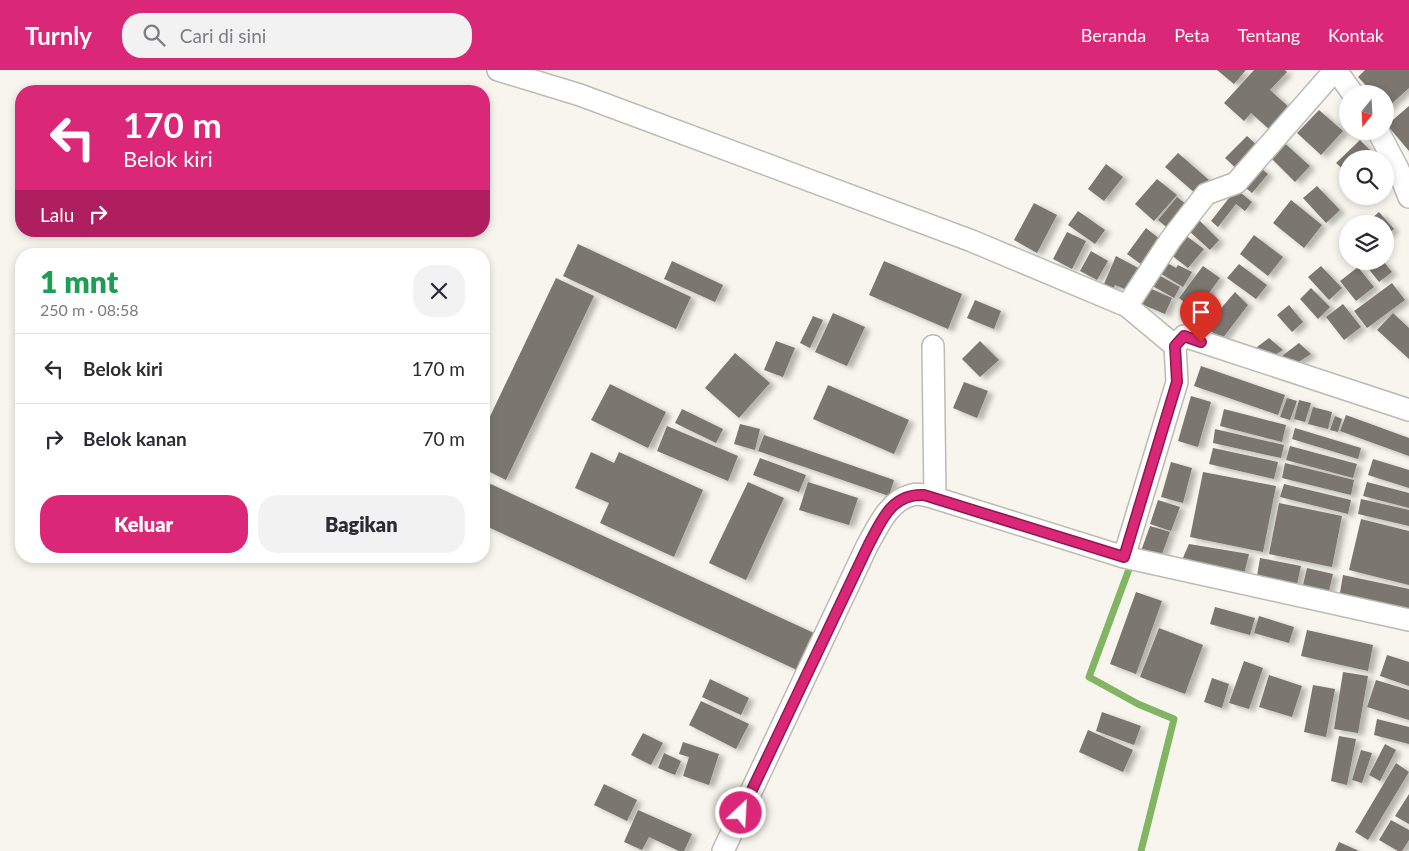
<!DOCTYPE html>
<html lang="id">
<head>
<meta charset="utf-8">
<style>
	:root { --surface:#fff; --page:#f2f2f3; --text:#2b2b33; --muted:#7c7c81; --line:#e1e1e2; --accent:#db2777 }
	body { margin:0; font-family:Lato,sans-serif; background:var(--page); color:var(--text); height:100vh; display:flex; flex-direction:column; font-size:19px; white-space:nowrap }
	* { box-sizing:border-box; margin:0 }
	p { font-size:16px; color:var(--muted) }
	.icon { flex:none; width:28px; height:28px; fill:none; stroke:currentColor; stroke-width:2; stroke-linecap:round; stroke-linejoin:round }
	.map { position:relative; flex:1; overflow:hidden }
	.drawer { position:absolute; left:15px; top:178px; width:475px; height:315px; display:flex; flex-direction:column; background:var(--surface); border-radius:20px; box-shadow:0 2px 8px #0003 }
	.drawer>* { flex:none }
	.banner { position:absolute; left:15px; top:15px; width:475px; height:152px; border-radius:20px; box-shadow:0 2px 8px #0003; background:#db2777; color:#fff; overflow:hidden }
	.needle { width:32px; rotate:198deg }
	.buttons { position:absolute; left:1339px; top:15px; display:grid; gap:10px }
	.buttons a { display:grid; place-items:center; width:55px; height:55px; border-radius:50%; background:var(--surface); box-shadow:0 2px 8px #0003; font-size:25px }
	.pin { position:absolute; display:grid; place-items:center; width:42px; height:42px; color:#fff; margin:-51px -21px; border-radius:50% 50% 50% 0; rotate:-45deg; box-shadow:0 0 5px #0007 }
	.pin .icon { rotate:45deg }
	.me { position:absolute; width:55px; margin:-28px; rotate:25deg; stroke-linejoin:round; filter:drop-shadow(0 0 4px #0008) }
	.turn { display:flex; align-items:center; gap:18px; height:105px; padding:0 25px; font-size:22px }
	.turn .icon { width:65px; height:65px; stroke-width:2.5 }
	.turn b { display:block; font-size:35px; line-height:42px }
	.then { display:flex; align-items:center; height:48px; padding:0 25px; background:#0003; gap:10px; font-size:19px }
	.round { display:grid; place-items:center; flex:none; width:52px; height:52px; border-radius:20px; background:var(--page) }
	.head { display:flex; align-items:center; justify-content:space-between; height:85px; padding:0 25px }
	h1 { font-size:30px; font-weight:800; line-height:38px; color:#1e9e55 }
	.cta { display:flex; gap:10px; margin-top:auto; padding:10px 25px }
	.cta a { flex:1; height:58px; border-radius:20px; background:var(--accent); color:#fff; font-size:20px; font-weight:800; line-height:58px; text-align:center }
	.cta a+a { background:var(--page); color:var(--text) }
	ul { padding:0; list-style:none }
	li { display:flex; align-items:center; gap:15px; height:70px; padding:0 25px; border-top:1px solid var(--line) }
	li div { flex:1 }
	li b { display:block; font-size:19px }
	li em { font-style:normal }
	header { display:flex; align-items:center; gap:30px; box-sizing:border-box; height:70px; padding:0 25px; background:var(--accent); color:#fff }
	header strong { font-size:24px }
	nav { display:flex; gap:28px; margin-inline-start:auto; font-size:18px }
	.search { width:350px; height:45px; background:var(--page); display:flex; align-items:center; gap:12px; box-sizing:border-box; padding:0 18px; border-radius:20px; color:var(--muted); font-size:19px }
	.map>svg:first-child { display:block }
	.lines { fill:none; stroke-linecap:round; stroke-linejoin:round }
	.stream { stroke:#82b563; stroke-width:7 }
	.building { fill:#7b7670; filter:url(#shadow) }
	.street-casing { stroke:#bcbab2; stroke-width:24 }
	.street { stroke:#fff; stroke-width:21 }
	.route-casing { stroke:#8e194d; stroke-width:12 }
	.route { stroke:#db2777; stroke-width:9 }
</style>
</head>
<body>
<header>
<strong>Turnly</strong>
<div class="search"><svg class="icon" aria-label="search" viewBox="0 0 24 24"><circle cx="10" cy="10" r="6"/><path d="M15 15l6 6"/></svg>Cari di sini</div>
<nav><a>Beranda</a><a>Peta</a><a>Tentang</a><a>Kontak</a></nav>
</header>
<div class="map">
<svg width="1409" height="781" viewBox="0 0 1409 781">
	<defs>
		<filter id="shadow"><feDropShadow dx="5.5" dy="3" stdDeviation="2.5" flood-color="#0004"/></filter>
	</defs>
	<rect width="100%" height="100%" fill="#f7f5ed"/>
	<g class="lines">
		<!-- stream -->
		<path class="stream" d="M1132,491l-43,116 49,27 36,15 -33,132"/>
	</g>
	<!-- building -->
	<path class="building" d="M1217,0h29l-12,14z
		M1254,0h31l2,2 -17,18 21,19 -20,22 -20,-18 -7,8 -20,-18z
		M1365,0h44v18l-22,20 -2,-2v-12h-11l-16,-17z
		M1409,36v45l-22,-26z
		M1319,40l24,21 -22,24 -24,-22z
		M1247,66l13,12 -21,23 -14,-13z
		M1280,69l30,27 -15,16 -27,-27z
		M1360,70l10,10 -9,9h-13v15l-12,-11z
		M1178,83l31,27 -13,14 -31,-27z
		M1106,94l17,13 -19,24 -16,-12z
		M1257,95l11,9 -16,19 -11,-9z
		M1157,109l20,16 -23,26 -19,-17z
		M1317,116l23,24 -14,13 -23,-25z
		M1236,119l16,13 -7,9 -9,-7 -18,23 -7,-6z
		M1177,127l14,11 -20,23 -13,-11z
		M1291,130l31,25 -18,23 -31,-25z
		M1034,133l23,12 -20,38 -23,-13z
		M1078,141l27,19 -10,14 -27,-19z
		M1379,142l15,17 -9,8v-13h-20z
		M1199,150l20,20 -9,10 -21,-19z
		M1146,158l15,12 -19,25 -15,-11z
		M1067,162l19,9 -14,28 -19,-10z
		M1185,165l19,14 -16,19 -18,-14z
		M1254,165l29,22 -15,19 -28,-22z
		M1348,169v12l-7,-7z
		M578,174l113,53 -15,32 -113,-53z
		M1091,181l17,10 -11,19 -17,-9z
		M1116,186l26,14 -10,22 -17,-7 -2,4 -9,-5z
		M672,191l51,24 -8,17 -51,-23z
		M884,191l78,33 -14,35 -79,-34z
		M1164,191l12,7 2,-3 14,7 -9,15 -25,-15z
		M1367,191h16l9,11 -13,10 -15,-19z
		M1239,194l28,21 -11,14 -29,-21z
		M1203,196l17,12 -24,33 -17,-13z
		M1321,196l21,22 -13,12 -21,-23z
		M1358,197l16,20 -18,14 -16,-20z
		M1155,203l25,14 -6,11 -25,-14z
		M556,208l38,18 -88,184 -22,-11v-40z
		M1392,213l13,17 -38,28 -13,-17z
		M1147,217l25,11 -7,16 -26,-11z
		M1311,218l19,19 -12,12 -18,-20z
		M1235,222l13,13 -26,34 -17,-12z
		M975,230l26,11 -7,18 -27,-11z
		M1343,234l18,23 -17,13 -18,-23z
		M1289,235l14,17 -11,10 -15,-17z
		M833,243l32,14 -18,39 -32,-14z
		M1393,243l16,15v31l-32,-29z
		M813,246l10,4 -13,28 -10,-5z
		M1269,268l14,12 -17,10 -13,-10z
		M776,271l19,7 -12,29 -19,-7z
		M980,271l19,19 -19,17 -18,-18z
		M1299,273l12,11 -22,14 -11,-9z
		M735,283l35,30 -31,35 -34,-30z
		M1201,296l84,29 -7,20 -84,-29z
		M964,312l24,9 -11,27 -24,-10z
		M610,314l56,28 -18,36 -57,-28z
		M828,315l81,35 -15,34 -81,-35z
		M1191,326l20,6 -13,45 -20,-6z
		M1287,328l10,3 -7,19 -10,-3z
		M1299,330l12,3 -6,19 -11,-3z
		M1313,337l19,5 -4,17 -20,-5z
		M682,339l41,20 -7,14 -41,-20z
		M1224,339l62,16 -4,17 -62,-16z
		M1346,345l63,23v18l-69,-25z
		M1335,346l7,3 -4,13 -8,-2z
		M740,354l20,5 -5,21 -21,-6z
		M667,356l71,30 -10,25 -71,-30z
		M1295,358l66,20 -3,11 -66,-20z
		M1215,359l69,16 -3,13 -68,-15z
		M764,365l130,45 -5,16 -131,-45z
		M1290,376l67,18 -4,14 -67,-18z
		M1213,378l65,14 -4,17 -65,-15z
		M591,382l23,11 5,-11 84,38 -29,67 -74,-34 9,-20 -34,-15z
		M760,388l46,17 -7,17 -46,-17z
		M1373,389l36,11v18l-41,-13z
		M1171,392l21,6 -9,35 -22,-6z
		M1285,393l69,17 -3,15 -69,-17z
		M1203,402l73,14 -13,66 -73,-15z
		M484,411l330,152 -17,37 -313,-145z
		M748,412l36,16 -38,82 -37,-17z
		M808,412l50,16 -9,27 -50,-15z
		M1367,412l42,11v15l-46,-12z
		M1284,414l67,16 -3,14 -68,-17z
		M1361,429l48,11v16l-51,-12z
		M1158,430l22,7 -9,24 -21,-7z
		M1279,433l63,13 -10,51 -63,-13z
		M1361,449l48,12v54l-60,-15z
		M1150,456l20,6 -9,25 -20,-6z
		M1189,474l60,10 -5,20 -62,-14z
		M1260,488l41,8 -5,23 -40,-7z
		M1307,498l26,6 -5,21 -26,-6z
		M1343,505l66,14v23l-70,-14z
		M1136,522l26,9 -26,73 -26,-10z
		M1215,537l40,11 -5,17 -40,-11z
		M1259,546l35,11 -5,16 -35,-10z
		M1159,558l44,17 -18,49 -45,-17z
		M1307,560l66,15 -5,26 -67,-15z
		M1387,585l22,7v24l-29,-10z
		M1244,591l19,7 -14,41 -20,-6z
		M1343,602l25,4 -10,57 -24,-4z
		M1269,605l33,11 -10,31 -33,-10z
		M1212,608l17,6 -7,24 -18,-6z
		M710,609l39,19 -8,17 -39,-18z
		M1376,610l33,10v30l-42,-13z
		M1313,615l22,4 -9,48 -22,-5z
		M701,631l48,23 -13,25 -47,-24z
		M1102,642l39,14 -7,19 -38,-14z
		M1377,649l32,8v17l-35,-9z
		M1088,660l45,20 -10,22 -44,-20z
		M643,663l20,10 -12,22 -20,-10z
		M1339,666l17,3 -9,46 -16,-4z
		M683,672l36,12 -10,31 -26,-9 6,-19 -10,-3z
		M1385,674l11,6 -16,31 -11,-6z
		M1361,680l11,3 -10,30 -10,-3z
		M664,683l17,8 -6,14 -17,-7z
		M1396,693l13,9 -41,68 -13,-8z
		M604,714l33,16 -10,21 -33,-16z
		M1409,724v30l-14,-8z
		M638,740l54,24 -8,17h-5l-30,-14 -7,13 -18,-8z
		M1391,750l18,10v10l-7,11h-4l-19,-11z
		M1339,772l20,9h-24z"/>
	<g class="lines">
		<!-- street casing -->
		<g class="street-casing">
			<path id="street" d="M498,0l82,25 392,146 155,65 48,40 9,-10 225,74
				M1336,0l17,24
				M1378,61l20,38 11,28
				M1127,236l44,-67 35,-45 30,-11 99,-113
				M933,276l2,152
				M1124,487l53,-175 -2,-36
				M723,781l144,-305c11,-19 21,-45 45,-51 7,-2 16,1 23,3l189,59 285,63"/>
		</g>
		<!-- street -->
		<use href="#street" class="street"/>
	</g>
	<g class="lines">
		<!-- route casing -->
		<g class="route-casing">
			<path id="route" d="M741,743l127,-267c13,-24 23,-53 56,-51l200,62 53,-175 -2,-36 9,-10 17,6"/>
		</g>
		<!-- route -->
		<use href="#route" class="route"/>
	</g>
</svg>
<div class="buttons">
<a><svg class="needle" viewBox="-14 -14 28 28"><path d="M0-13l5 13h-10z" fill="#e53935"/><path d="M0 13l5-13h-10z" fill="#7c7c81"/></svg></a>
<a><svg class="icon" aria-label="search" viewBox="0 0 24 24"><circle cx="10" cy="10" r="6"/><path d="M15 15l6 6"/></svg></a>
<a><svg class="icon" aria-label="layers" viewBox="0 0 24 24"><path d="M12 4l9 5-9 5-9-5zM3 14l9 5 9-5"/></svg></a>
</div>
<div class="pin" style="left:1201px;top:272px;background:#d93025"><svg class="icon" aria-label="arrive" viewBox="0 0 24 24"><path d="M6 21V4h12l-3 4 3 4H6"/></svg></div>
<svg class="me" style="left:741px;top:743px" viewBox="-20 -20 40 40"><circle r="17" fill="#db2777" stroke="#fff" stroke-width="3"/><path d="M0-11L8 9 0 5-8 9z" fill="#fff"/></svg>
<div class="banner">
<div class="turn"><svg class="icon" aria-label="left" viewBox="0 0 24 24"><path d="M17 20v-9H6M10 6l-5 5 5 5"/></svg><div><b>170 m</b>Belok kiri</div></div>
<div class="then">Lalu<svg class="icon" aria-label="right" viewBox="0 0 24 24"><path d="M7 20v-9h11M14 6l5 5-5 5"/></svg></div>
</div>
<section class="drawer">
<div class="head"><div><h1>1 mnt</h1><p>250 m · 08:58</p></div><a class="round"><svg class="icon" aria-label="close" viewBox="0 0 24 24"><path d="M6 6l12 12M18 6L6 18"/></svg></a></div>
<ul>
<li><svg class="icon" aria-label="left" viewBox="0 0 24 24"><path d="M17 20v-9H6M10 6l-5 5 5 5"/></svg><div><b>Belok kiri</b></div><em>170 m</em></li>
<li><svg class="icon" aria-label="right" viewBox="0 0 24 24"><path d="M7 20v-9h11M14 6l5 5-5 5"/></svg><div><b>Belok kanan</b></div><em>70 m</em></li>
</ul>
<div class="cta"><a>Keluar</a><a>Bagikan</a></div>
</section>
</div>
</body>
</html>
